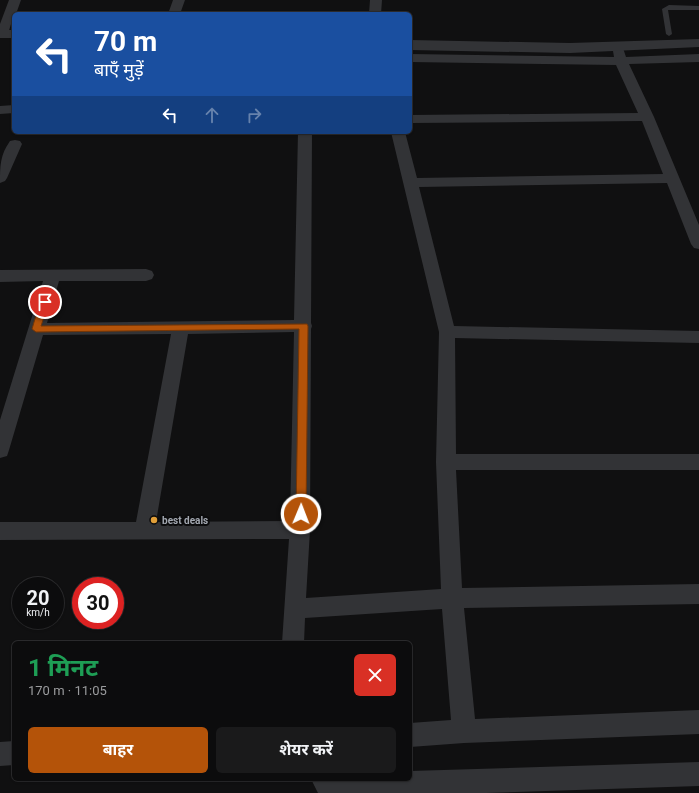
<!DOCTYPE html>
<html lang="hi">
<head>
<meta charset="utf-8">
<style>
	:root { --surface:#0c0c0d; --page:#1a1a1b; --text:#f1f3f6; --muted:#9a9b9d; --line:#2c2c2e; --accent:#b45309 }
	body { margin:0; font-family:Roboto,"Noto Sans Devanagari",sans-serif; background:var(--page); color:var(--text); height:100vh; display:flex; flex-direction:column; font-size:15px; white-space:nowrap }
	* { box-sizing:border-box; margin:0 }
	p { font-size:13px; color:var(--muted) }
	.icon { flex:none; width:22px; height:22px; fill:none; stroke:currentColor; stroke-width:2; stroke-linecap:round; stroke-linejoin:round }
	.map { position:relative; flex:1; overflow:hidden }
	.sheet { position:absolute; left:12px; top:641px; width:400px; height:140px; display:flex; flex-direction:column; background:var(--surface); border-radius:6px; box-shadow:0 1px 3px #0004,0 0 0 1px var(--line) }
	.sheet>* { flex:none }
	.top-card { position:absolute; left:12px; top:12px; width:400px; height:122px; border-radius:6px; box-shadow:0 1px 3px #0004,0 0 0 1px var(--line); background:#1a4fa0; color:#fff; overflow:hidden }
	.speed { position:absolute; left:12px; top:577px; display:flex; gap:8px; font-size:20px; font-weight:700; text-align:center }
	.speed>* { display:grid; place-content:center; width:52px; height:52px; border-radius:50%; background:var(--surface); box-shadow:0 1px 3px #0004,0 0 0 1px var(--line); line-height:1 }
	.speed small { font-size:10px; font-weight:400 }
	.speed .limit { border:6px solid #d22; background:#fff; color:#111 }
	.pin { position:absolute; display:grid; place-items:center; width:34px; height:34px; color:#fff; margin:-17px; border:2px solid #fff; border-radius:50%; box-shadow:0 1px 4px #0007 }
	.me { position:absolute; width:44px; margin:-22px; rotate:1deg; stroke-linejoin:round; filter:drop-shadow(0 0 3px #0008) }
	.turn { display:flex; align-items:center; gap:14px; height:84px; padding:0 16px; font-size:18px }
	.turn .icon { width:52px; height:52px; stroke-width:2.5 }
	.turn b { display:block; font-size:28px; line-height:34px }
	.lanes { display:flex; align-items:center; height:38px; padding:0 16px; background:#0003; justify-content:center; gap:20px; direction:ltr }
	.lanes .off { opacity:.35 }
	.round { display:grid; place-items:center; flex:none; width:42px; height:42px; border-radius:6px; background:var(--page) }
	.summary { display:flex; align-items:center; justify-content:space-between; height:68px; padding:0 16px }
	h1 { font-size:24px; font-weight:700; line-height:30px; color:#1e9e55 }
	.action { display:flex; gap:8px; margin-top:auto; padding:8px 16px }
	.action a { flex:1; height:46px; border-radius:6px; background:var(--accent); color:#fff; font-size:16px; font-weight:700; line-height:46px; text-align:center }
	.action a+a { background:var(--page); color:var(--text) }
	.map>svg:first-child { display:block }
	.lines { fill:none; stroke-linecap:round; stroke-linejoin:round }
	.service { fill:#323336; fill-rule:evenodd }
	.minor { fill:#323336; fill-rule:evenodd }
	.tertiary { fill:#323336; fill-rule:evenodd }
	.route { fill:#b45309; stroke:#753606 }
	.poi-dot { fill:#e19f39; stroke:#0b0b0c; stroke-width:1.5 }
	.labels { text-anchor:middle; dominant-baseline:central; stroke-width:4; stroke-linejoin:round; paint-order:stroke }
	.poi-label { font-size:10px; font-weight:bold; fill:#a3a8b1; stroke:#0b0b0c; text-anchor:start }
</style>
</head>
<body>
<div class="map">
<svg width="699" height="793" viewBox="0 0 699 793">
	<rect width="100%" height="100%" fill="#101011"/>
	<g class="lines">
		<!-- service -->
		<path class="service" d="M669,5l30,1v4h-31l4,24 -3,2 -3,-2 -4,-25z"/>
		<!-- minor -->
		<path class="minor" d="M9,0h12l-5,14h-2l-6,20 -2,3h-6v-13z
			M173,0h12l-5,14h-12z
			M370,0h12l-1,14h-12z
			M619,47l4,1 3,9 73,-3v8l-70,2 25,53 45,108v24l-5,-1 -3,-4 -24,-61 -248,4 35,139 245,5v12l-244,-5 1,116h243v16h-243l6,118 237,-4v20l-235,4 11,111 224,-9v24l-235,9 -54,4v-24l41,-3 -9,-111 -137,9 -1,25h-22l7,-104 -289,1v-18h136l35,-188 -128,1 -34,115 -2,6 -7,2v-38l43,-139 -43,1v-12l146,-1 6,2 2,4 -2,4 -6,2h-87l-12,42 247,-3 4,-188h14l-1,191 1,3 -1,3 -1,201 -4,68 135,-9 -5,-127 3,-130 -48,-200h14l12,46 246,-4 -21,-53 -232,2v-8l228,-2 -22,-48 -206,-3v-8l204,3 -1,-6 2,-3zM294,332l-4,189 -134,1 32,-188z
			M14,105v8l-14,1v-8z
			M15,140l5,1 2,3 -15,34 -2,3 -5,2c0,-17 0,-28 10,-42z
			M14,741v24l-14,1v-24z
			M699,762v24l-213,7h-168l-7,-14h99v-8z"/>
		<!-- tertiary -->
		<path class="tertiary" d="M0,30h14v8h-14z
			M699,39v8l-129,6 -160,-3v-10l160,3z"/>
	</g>
	<!-- route -->
	<path class="route" d="M45,299l4,3 -8,24 266,-2 1,2 -2,188 -2,3 -3,1 -4,-1 -1,-3 3,-185 -263,3 -4,-3 8,-27z"/>
	<!-- markers -->
	<circle class="poi-dot" cx="154" cy="520" r="4"/>
	<g class="labels">
		<!-- poi labels -->
		<g class="poi-label">
			<text x="162" y="520">best deals</text>
		</g>
	</g>
</svg>
<div class="speed"><div>20<small>km/h</small></div><div class="limit">30</div></div>
<div class="pin" style="left:45px;top:302px;background:#d93025"><svg class="icon" aria-label="arrive" viewBox="0 0 24 24"><path d="M6 21V4h12l-3 4 3 4H6"/></svg></div>
<svg class="me" style="left:301px;top:514px" viewBox="-20 -20 40 40"><circle r="17" fill="#b45309" stroke="#fff" stroke-width="3"/><path d="M0-11L8 9 0 5-8 9z" fill="#fff"/></svg>
<div class="top-card">
<div class="turn"><svg class="icon" aria-label="left" viewBox="0 0 24 24"><path d="M17 20v-9H6M10 6l-5 5 5 5"/></svg><div><b>70 m</b>बाएँ मुड़ें</div></div>
<div class="lanes"><svg class="icon" aria-label="left" viewBox="0 0 24 24"><path d="M17 20v-9H6M10 6l-5 5 5 5"/></svg><svg class="icon off" aria-label="ahead" viewBox="0 0 24 24"><path d="M12 20V5M6 11l6-6 6 6"/></svg><svg class="icon off" aria-label="right" viewBox="0 0 24 24"><path d="M7 20v-9h11M14 6l5 5-5 5"/></svg></div>
</div>
<section class="sheet">
<div class="summary"><div><h1>1 मिनट</h1><p>170 m · 11:05</p></div><a class="round" style="background:#d93025;color:#fff"><svg class="icon" aria-label="close" viewBox="0 0 24 24"><path d="M6 6l12 12M18 6L6 18"/></svg></a></div>
<div class="action"><a>बाहर</a><a>शेयर करें</a></div>
</section>
</div>
</body>
</html>
